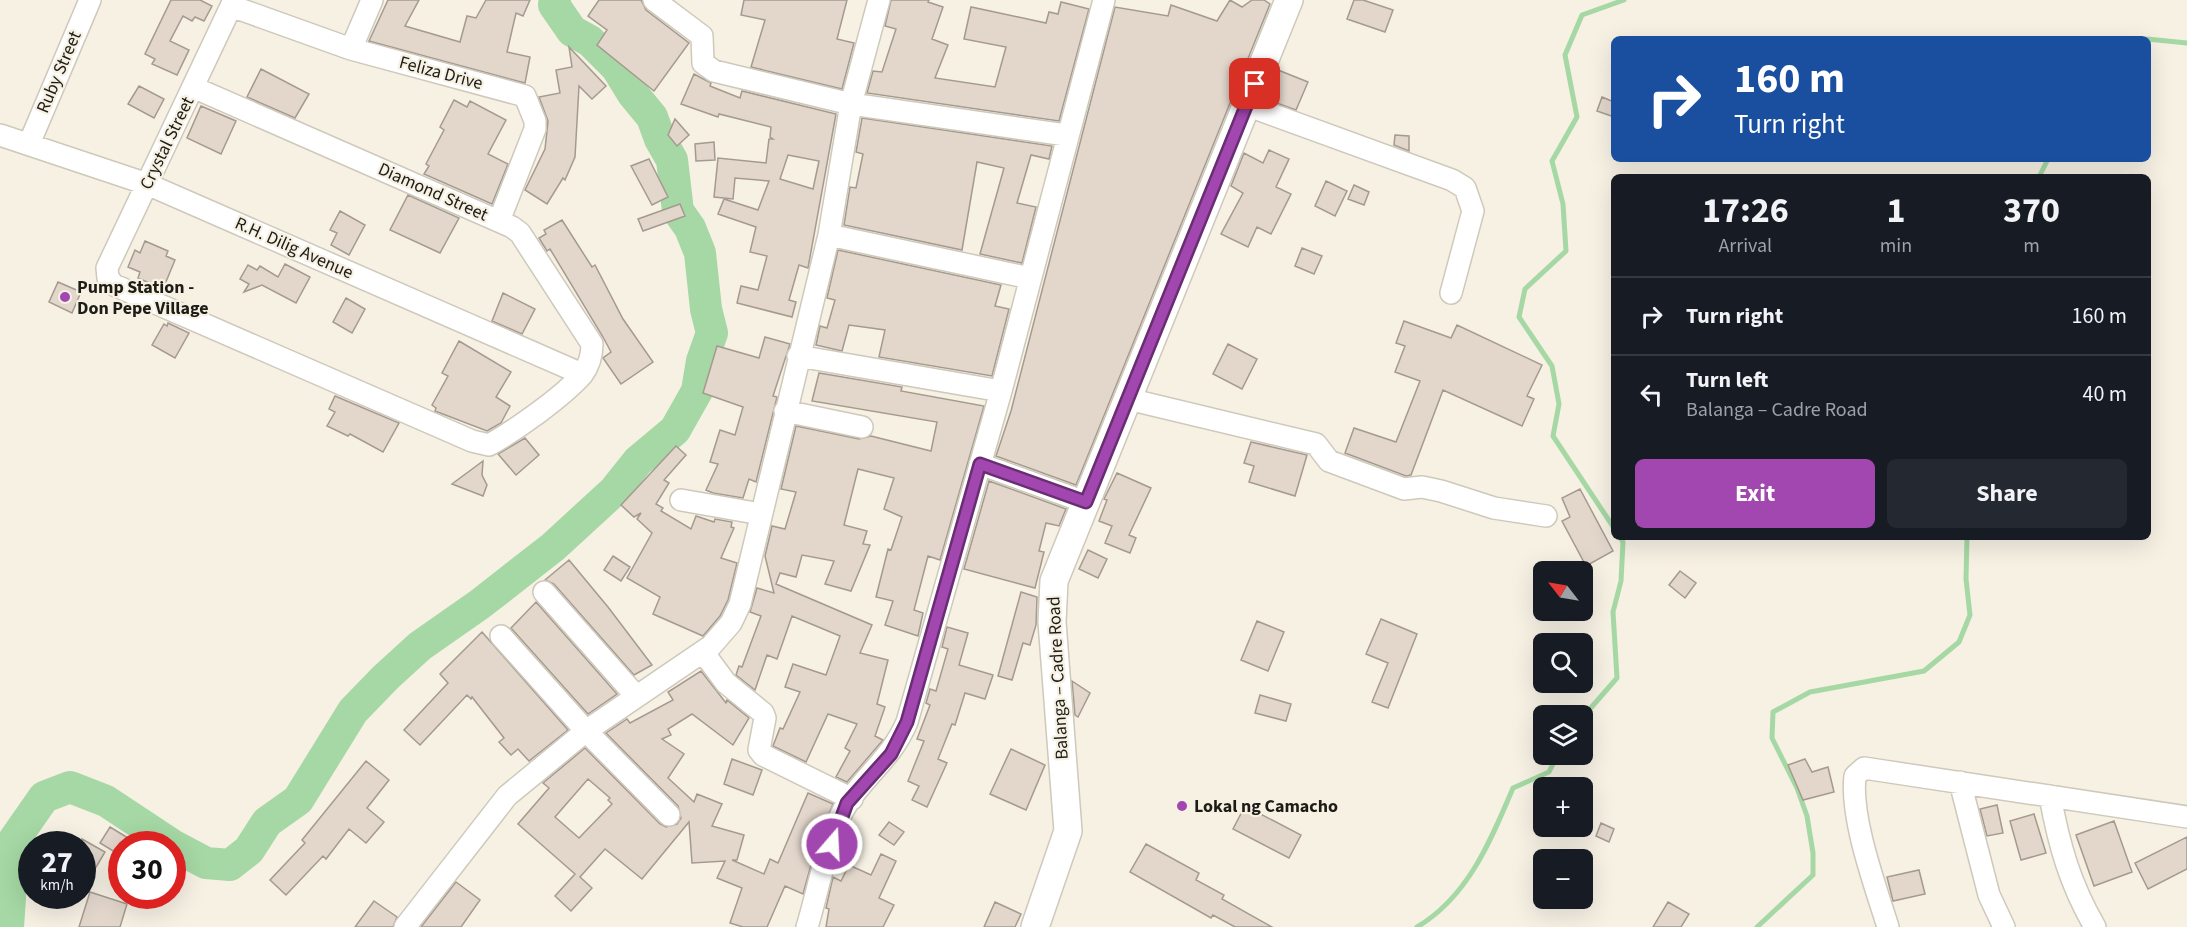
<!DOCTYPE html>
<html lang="en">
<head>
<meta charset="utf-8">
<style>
	:root { --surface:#171b24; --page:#242831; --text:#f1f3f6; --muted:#9ea1a6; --line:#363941; --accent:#a246b0 }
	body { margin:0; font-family:"Source Sans 3",sans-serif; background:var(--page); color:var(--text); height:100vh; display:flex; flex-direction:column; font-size:22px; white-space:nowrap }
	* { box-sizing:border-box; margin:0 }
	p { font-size:20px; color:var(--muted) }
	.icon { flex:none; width:33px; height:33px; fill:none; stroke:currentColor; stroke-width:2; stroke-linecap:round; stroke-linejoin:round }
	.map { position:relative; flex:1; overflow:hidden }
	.drawer { position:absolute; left:1611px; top:174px; width:540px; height:366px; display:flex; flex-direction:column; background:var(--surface); border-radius:9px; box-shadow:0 6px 24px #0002 }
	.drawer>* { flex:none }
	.top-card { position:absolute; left:1611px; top:36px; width:540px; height:126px; border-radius:9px; box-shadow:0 6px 24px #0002; background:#1a4fa0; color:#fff; overflow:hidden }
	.needle { width:39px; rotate:301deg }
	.buttons { position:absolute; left:1533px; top:561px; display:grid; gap:12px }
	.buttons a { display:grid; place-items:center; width:60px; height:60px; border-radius:9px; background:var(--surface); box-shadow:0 6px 24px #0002; font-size:30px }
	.speed { position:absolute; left:18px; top:831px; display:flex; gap:12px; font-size:30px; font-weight:700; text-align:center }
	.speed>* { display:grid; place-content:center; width:78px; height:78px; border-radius:50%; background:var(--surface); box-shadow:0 6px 24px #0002; line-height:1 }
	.speed small { font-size:15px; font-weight:400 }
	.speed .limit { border:9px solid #d22; background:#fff; color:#111 }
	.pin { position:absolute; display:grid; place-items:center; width:51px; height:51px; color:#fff; margin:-26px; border-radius:12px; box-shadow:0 3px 9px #0006 }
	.me { position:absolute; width:66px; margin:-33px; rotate:19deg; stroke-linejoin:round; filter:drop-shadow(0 0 4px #0008) }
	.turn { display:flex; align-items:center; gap:21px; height:126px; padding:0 24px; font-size:27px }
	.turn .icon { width:78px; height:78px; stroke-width:2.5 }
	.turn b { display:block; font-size:42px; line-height:51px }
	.eta { display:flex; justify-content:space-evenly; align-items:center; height:102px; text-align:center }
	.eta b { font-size:36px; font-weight:700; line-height:42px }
	.action { display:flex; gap:12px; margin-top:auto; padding:12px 24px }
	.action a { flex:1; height:69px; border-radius:9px; background:var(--accent); color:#fff; font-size:24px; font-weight:700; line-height:69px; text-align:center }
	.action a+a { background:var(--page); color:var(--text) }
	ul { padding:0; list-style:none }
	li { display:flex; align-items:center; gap:18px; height:78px; padding:0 24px; border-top:2px solid var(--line) }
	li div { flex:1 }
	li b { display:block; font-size:22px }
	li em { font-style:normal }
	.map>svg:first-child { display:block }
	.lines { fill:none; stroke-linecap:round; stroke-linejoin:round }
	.stream { stroke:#a5d8a4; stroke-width:5 }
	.river { stroke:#a5d8a4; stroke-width:32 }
	.building { fill:#e3d7cc; stroke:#a59a8f; stroke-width:1.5; fill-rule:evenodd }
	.minor-casing { stroke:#cec9bb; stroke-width:24 }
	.tertiary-casing { stroke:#cec9bb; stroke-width:30 }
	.minor { stroke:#fff; stroke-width:21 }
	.tertiary { stroke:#fff; stroke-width:27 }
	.route-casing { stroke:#692e72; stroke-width:15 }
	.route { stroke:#a246b0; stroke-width:10 }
	.poi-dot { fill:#a246b0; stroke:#f6f1e3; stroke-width:2 }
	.labels { text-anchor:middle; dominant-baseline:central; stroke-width:4.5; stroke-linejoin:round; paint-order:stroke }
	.street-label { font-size:18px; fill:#1e1c17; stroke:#f6f1e3 }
	.poi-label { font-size:18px; font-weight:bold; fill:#1e1c17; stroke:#f6f1e3; text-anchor:start }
</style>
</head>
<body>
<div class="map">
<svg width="2187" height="927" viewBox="0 0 2187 927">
	<rect width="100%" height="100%" fill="#f6f1e3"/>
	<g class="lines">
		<!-- stream -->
		<path class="stream" d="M2147,39l40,4
			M2039,177l9,-18
			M1614,528l-61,-92 6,-32 -7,-38 -33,-49 6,-28 41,-38 -3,-47 -11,-43 25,-44 -12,-62 17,-40 42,-15
			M1582,718l35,-40 -4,-66 8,-31 2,-39 -3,-5
			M1417,927c51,-30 74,-87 96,-139l36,-16 9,-18
			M1757,927l56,-52v-22l-6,-37 -10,-28 -25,-50 1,-26 37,-20 114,-21 35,-29 11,-27 -4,-36 1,-42"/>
		<!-- river -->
		<path class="river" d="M172,845l34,18 24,2 19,-15 18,-28 31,-22 55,-89 33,-34 34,-31 60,-42 73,-57 61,-56 24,-30 37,-31 22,-39 5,-30 10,-28 -6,-24 -6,-56 -10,-25 -12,-17 -6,-51 -12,-21 -8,-22 -19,-23 -16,-26 -27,-27 -18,-10 -18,-26 1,-5
			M8,927l6,-87 30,-43 26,-10 36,14 65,43"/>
	</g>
	<!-- building -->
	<path class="building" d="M171,0h29l12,6 -8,15 -9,-4 -3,4 -9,-5 -13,25 19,9 -12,25 -25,-11 3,-5 -10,-5z
		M388,0h31l-14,26 55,16 7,-26 9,2 10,-18h44l-7,16 -7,-3 -9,39 23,5 -5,26 -156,-42z
		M599,0h42l5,10 43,33 -35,48 -57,-46 10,-15 -19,-14z
		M744,0h103l-10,39 17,4 -12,46 -91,-22 14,-47 -24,-5z
		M891,0h38l-1,2 15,5 -11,32 16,6 -13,33 60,9 11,-40 -42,-8 7,-32 75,16 3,-11 9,2 3,-12 28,7 -30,112 -192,-28 6,-22 9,1 14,-43 -11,-3z
		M1230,0l12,7 10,-7h12l6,4 -194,481 -80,-29 15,-45 104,-404 53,9 3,-11 46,16z
		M1354,0h9l30,10 -8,22 -38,-13z
		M569,47l37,39 -14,13 -13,-13 -4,71 -10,23 -2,-2 -16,26 -22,-14 20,-41 3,-28 -9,-24 21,-4 -4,-23 16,-3z
		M261,69l48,25 -14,24 -48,-21z
		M1278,70l30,12 -12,28 -30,-11z
		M694,74l17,9 -1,3 30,12 2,-7 94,23 -28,154 -9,-3 -10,35 7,2 -4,15 -55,-14 4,-17 17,4 9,-34 -17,-4 6,-25 -38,-13 6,-15 34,11 11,-29 -34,-3 -2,21 -19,-2 4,-39 48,5 3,-24h4l-3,-2 1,-10 -52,-13 -1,3 -37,-13zM788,155l31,6 -6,28 -33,-10z
		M139,86l25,13 -10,19 -26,-14z
		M1602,97l12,5v15l-17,-6z
		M454,100l13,7 3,-6 36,19 -18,34 20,10 -16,40 -68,-30 5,-8 -3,-2 18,-34 -4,-3z
		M201,106l35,15 -15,33 -34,-16z
		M862,118l190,28 -3,13 -18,-4 -14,48 19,4 -14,56 -42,-9 24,-86 -27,-6 -15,88 -118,-25 6,-38 6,1 7,-34 -7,-2z
		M675,119l14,16 -12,11 -9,-11z
		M1395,135l14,1v15l-15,-6z
		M714,142l1,18 -19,1 -1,-17z
		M1269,150l20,9 -13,28 15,7 -20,40 -14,-7 -9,20 -27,-13 22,-41 -12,-7 13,-33 19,10z
		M649,159l19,38 -16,8 -21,-39z
		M1326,181l21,10 -12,25 -20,-10z
		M1354,185l15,7 -5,13 -16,-6z
		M408,195l51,23 -19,35 -50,-23z
		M680,204l5,12 -42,15 -5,-12z
		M340,211l25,14 -16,30 -18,-10 6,-12 -7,-3z
		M562,220l30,47 3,-2 28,54 30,43 -32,22 -18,-26 8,-6 -8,-15 -53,-88 -3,2 -8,-13 7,-4 -2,-4z
		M145,241l23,10 -2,5 9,4 -12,29 -25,-11 2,-6 -12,-5 7,-17 5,3z
		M1302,248l20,8 -8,18 -19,-8z
		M838,250l163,35 -6,21 14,3 -17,67 -113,-19 6,-27 -36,-5 -7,26 -26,-6 4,-19 7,2 8,-28 -8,-2z
		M285,264l25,13 -14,26 -34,-18 -18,7 5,-8 -9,-5 8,-14 9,5 3,-4 18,11z
		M58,282l23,10 -9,21 -23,-11z
		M503,293l32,16 -13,25 -30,-13z
		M346,298l19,11 -13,24 -19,-11z
		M1404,321l47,17 6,-13 85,40 -15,31 7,3 -12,27 -79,-36 -32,85 -5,1 -61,-23 9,-25 42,14 24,-61 -25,-9 10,-26 -9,-3z
		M168,323l21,10 -14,25 -23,-13 12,-21 3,2z
		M765,337l25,7 -17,52 4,1 -21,85 -7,-3 -6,19 -30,-5 -7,-3 12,-26 -8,-2 10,-32 15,5 8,-28 -40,-14 14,-47 42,12z
		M459,341l52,31 -15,25 14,9 -9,17 -14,8 -52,-20 1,-3 -4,-3 16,-29 -6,-3z
		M1228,344l29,15 -15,30 -29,-15z
		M819,373l83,14 -1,4 83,15 -44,154 -12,-4 -14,54 9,3 -5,23 -33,-11 8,-24 -17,-4 12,-48 3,1 11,-33 -18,-8 10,-31 -36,-9 -14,56 23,6 -4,13 7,1 -19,46 -26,-7 9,-23 -32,-6 -6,22 -16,-4 -4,11 96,41 -12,28 28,7 -11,44 8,3 -10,29 8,4 -36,42 -11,-5 14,-26 -5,-3 12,-24 -29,-10 -22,48 -33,-16 7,-18 3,1 17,-37 -15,-5 8,-23 33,11 14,-39 -48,-20 -15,43 -10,-4 -12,35 -19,-15 3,-9 3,1 19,-51 -11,-4 7,-24 17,5 -9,-37 7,-30 13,3 11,-37 -15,-3 15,-63 63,13 12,-3 60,15 6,-29 -125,-21z
		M335,396l64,27 -16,29 -33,-18 -2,2 -21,-10 8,-14 -6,-3z
		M525,438l14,17 -23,20 -18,-21z
		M1251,442l56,13 -12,41 -46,-14 5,-16 -10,-3z
		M676,446l10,9 -22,25 5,3 -13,21 7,4 -2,3 30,18 5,-13 18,6 1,-3 17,3 -1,5 3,1 -13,30 16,5 -9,37 -8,16 -17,20 -50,-22 7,-17 -33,-19 25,-45 -15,-14 4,-6 -7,4 -13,-12z
		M483,461l-1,14 5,10 -4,11 -31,-12z
		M1117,473l34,15 -22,47 7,3 -6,15 -25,-10 7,-17 -13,-5 8,-21 -3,-1z
		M989,481l77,28 -7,17 -13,-3 -7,28 5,1 -9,36 -71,-19z
		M1580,489l33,62 -27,15 -24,-45 8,-4 -8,-19z
		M1088,550l19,9 -9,19 -19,-9z
		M613,556l17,11 -9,14 -17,-11z
		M569,560l39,47 44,58 -18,10 -80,-91 -9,-4z
		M1680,571l16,12 -11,15 -16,-13z
		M1021,592l16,5 -1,28 -6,20 -7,-2 -11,37 -14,-4z
		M536,602l81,92 -29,20 -77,-86z
		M1381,619l36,15 -29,74 -16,-6 16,-39 -22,-9z
		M1257,621l27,11 -16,39 -27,-11z
		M947,627l21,6 -9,32 34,10 -8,24 -20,-6 -10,32 -3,-1 -14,35 9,4 -20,44 -15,-7 7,-14 -11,-5 16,-40 -7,-2 13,-34 -4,-2 4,-14 6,2 12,-42 -6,-2z
		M482,632l86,98 -39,31 -11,-12 -7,6 -12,-13 5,-4 -32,-41 -1,2 -4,-4 -47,50 -16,-15 44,-47 -8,-9z
		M701,671l25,32 1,-3 22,18 -16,27 -41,-31 -24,15 3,6 -9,4 22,15 -16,24 26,24 3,-8 25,10 -10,22 32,9 -7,25h-5l32,14 6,-15 8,4 30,-70 25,11 -16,39 -14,51 -18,-8 -18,41h-24l-13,-4 12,-35 -25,-10 8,-17 -33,2 -3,-41 -47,57 -37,-30 -25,28 12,11 -21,23 -16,-15 20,-22 -57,-50 31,-36 -6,-5 42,-35 75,76 6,3 11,-3 4,-6 -3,-12 -72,-73 21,-14 3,4 43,-23 -5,-8zM588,779l22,19 -2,2 4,4 -33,34 -24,-21z
		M1072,681l18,12 -12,24 -3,-2z
		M1260,695l31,9 -5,17 -31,-8z
		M1011,749l34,16 -19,45 -36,-16z
		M732,759l30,11 -9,25 -29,-11z
		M1805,759l7,13 16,-5 6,25 -31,8 -15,-35z
		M366,761l23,19 -22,28 17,14 -18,21 -17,-14 -23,30 -3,-3 -37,39 -16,-15 35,-37 -3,-3z
		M1997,805l6,28 -16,3 -7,-27z
		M1245,806l56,29 -12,23 -56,-29z
		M2034,814l12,39 -25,7 -11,-39z
		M2114,821l18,51 -38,14 -18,-51z
		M889,822l15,10 -10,13 -15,-10z
		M1601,823l13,6 -5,13 -13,-6z
		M110,827l18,11 -6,6 -4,10 -18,-11z
		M2187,837v32l-39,20 -13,-26z
		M82,839l23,13 -13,22 -10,-6z
		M1146,844l53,29 -3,7 28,15 -2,4 50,28h-37l-22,-12 -2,3 -81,-46z
		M881,854l15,7 -17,37 15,7 -11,22h-57l3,-18 -3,-1 7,-31 8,4 8,-16 22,10z
		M1919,870l6,24 -32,7 -6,-24z
		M456,882l24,18 -19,27h-40z
		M90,892l37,12 -7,23h-41z
		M374,901l23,16 -4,10h-38z
		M995,902l26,12 -6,13h-31z
		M1668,902l21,12 -8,13h-28z"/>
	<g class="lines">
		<!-- minor casing -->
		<g class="minor-casing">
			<path id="minor" d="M654,0l48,36 1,27 11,8 137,33 28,-104
				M231,6l120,43 174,47 10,25v8l-36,92
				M351,49l21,-49
				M195,88l317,139 8,6 72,111c0,11 -4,23 -10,31 -22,24 -65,54 -93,70l-17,-4 -358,-156 -6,-7 -1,-10 127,-268
				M1246,105l206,75 13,8 8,23 -22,82
				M0,135l147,49 435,190
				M29,144l61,-144
				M829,235l201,43
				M798,356l203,35
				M1128,399l188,45 13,17 75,28 18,-2 19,4 53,17 52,8
				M785,411l77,16
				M980,464l105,38
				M681,500l80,14
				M544,592l92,104
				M501,636l85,95 83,84
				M703,652l23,31 37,30 2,5 -6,32 4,5 89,44
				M1960,782l29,113 15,32
				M2050,796c9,49 20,88 45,131
				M405,927l102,-131 79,-65 125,-85 20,-23 9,-19 89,-369 22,-131 215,31
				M807,927c11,-35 21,-94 40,-123 20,-31 44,-45 60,-82l94,-331 103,-391
				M1888,927c-13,-42 -38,-109 -33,-151l9,-8 323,49"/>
		</g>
		<!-- tertiary casing -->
		<g class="tertiary-casing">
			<path id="tertiary" d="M1035,927l33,-96 -16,-209 2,-41 235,-581"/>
		</g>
		<!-- minor -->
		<use href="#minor" class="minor"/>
		<!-- tertiary -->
		<use href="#tertiary" class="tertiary"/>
	</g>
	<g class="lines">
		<!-- route casing -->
		<g class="route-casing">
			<path id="route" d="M832,844l15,-41 44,-49 16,-32 73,-258 106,38 169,-418"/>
		</g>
		<!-- route -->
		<use href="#route" class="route"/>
	</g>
	<!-- markers -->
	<g class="poi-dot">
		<circle cx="65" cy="297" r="6"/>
		<circle cx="1182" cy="806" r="6"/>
	</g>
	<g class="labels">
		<!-- street labels -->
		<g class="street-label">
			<text transform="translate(59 72) rotate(-67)">Ruby Street</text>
			<text transform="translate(441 73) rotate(15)">Feliza Drive</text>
			<text transform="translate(167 143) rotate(-64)">Crystal Street</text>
			<text transform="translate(433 192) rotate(24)">Diamond Street</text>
			<text transform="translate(294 248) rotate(24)">R.H. Dilig Avenue</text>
			<text transform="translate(1058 678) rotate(-93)">Balanga – Cadre Road</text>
		</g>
		<!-- poi labels -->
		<g class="poi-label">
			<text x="77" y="287">Pump Station -<tspan x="77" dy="21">Don Pepe Village</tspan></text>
			<text x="1194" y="806">Lokal ng Camacho</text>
		</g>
	</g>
</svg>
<div class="buttons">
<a><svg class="needle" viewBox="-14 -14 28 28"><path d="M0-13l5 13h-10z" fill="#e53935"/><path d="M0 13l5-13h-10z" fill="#9ea1a6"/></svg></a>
<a><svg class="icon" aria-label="search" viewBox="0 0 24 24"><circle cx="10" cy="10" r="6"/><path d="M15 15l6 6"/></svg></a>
<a><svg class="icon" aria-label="layers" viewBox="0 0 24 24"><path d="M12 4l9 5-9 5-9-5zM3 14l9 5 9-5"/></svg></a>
<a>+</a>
<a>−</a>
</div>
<div class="speed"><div>27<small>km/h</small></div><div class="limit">30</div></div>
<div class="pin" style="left:1255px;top:84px;background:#d93025"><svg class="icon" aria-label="arrive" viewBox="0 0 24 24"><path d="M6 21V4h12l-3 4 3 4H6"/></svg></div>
<svg class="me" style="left:832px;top:844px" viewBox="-20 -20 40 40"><circle r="17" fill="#a246b0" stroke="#fff" stroke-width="3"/><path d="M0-11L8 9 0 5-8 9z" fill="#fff"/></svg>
<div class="top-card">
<div class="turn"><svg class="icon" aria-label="right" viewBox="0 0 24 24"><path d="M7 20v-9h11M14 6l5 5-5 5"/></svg><div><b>160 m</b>Turn right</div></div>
</div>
<section class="drawer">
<div class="eta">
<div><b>17:26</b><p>Arrival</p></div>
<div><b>1</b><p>min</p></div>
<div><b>370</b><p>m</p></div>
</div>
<ul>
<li><svg class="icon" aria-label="right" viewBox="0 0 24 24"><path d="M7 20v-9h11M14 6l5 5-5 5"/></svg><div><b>Turn right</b></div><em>160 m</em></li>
<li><svg class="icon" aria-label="left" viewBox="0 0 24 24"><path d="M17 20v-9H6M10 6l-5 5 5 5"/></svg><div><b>Turn left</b><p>Balanga – Cadre Road</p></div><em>40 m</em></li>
</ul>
<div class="action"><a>Exit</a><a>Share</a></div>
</section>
</div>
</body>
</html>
